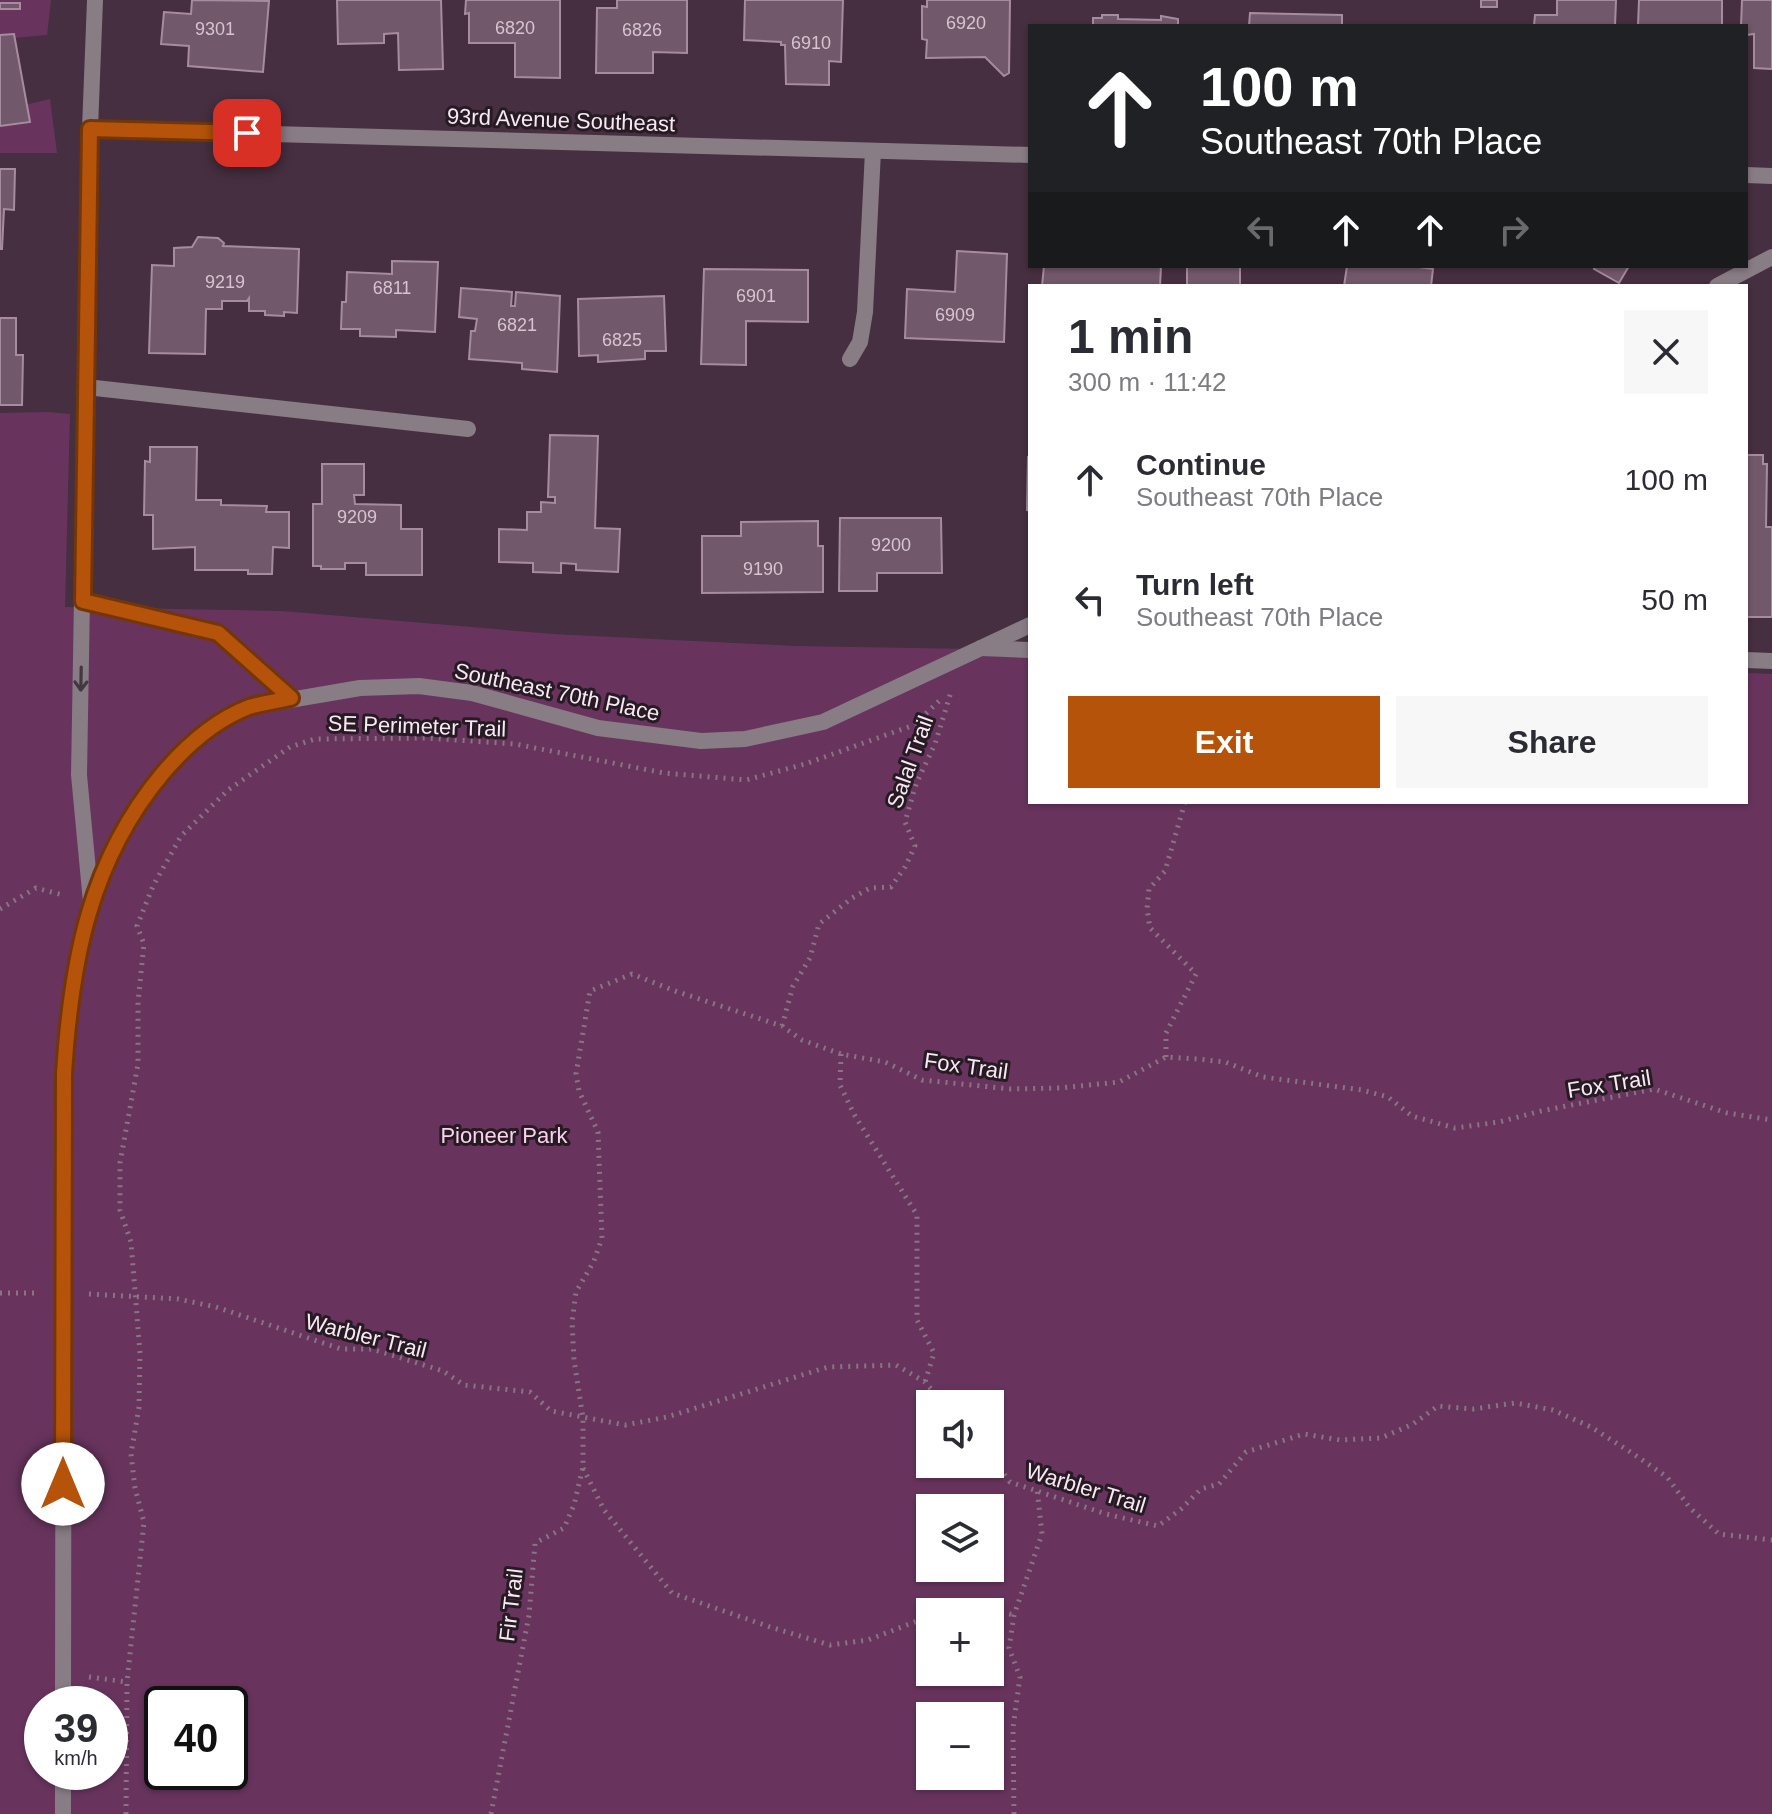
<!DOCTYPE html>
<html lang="en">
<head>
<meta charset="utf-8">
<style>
	:root { --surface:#fff; --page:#f7f7f7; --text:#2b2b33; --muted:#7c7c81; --accent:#b45309 }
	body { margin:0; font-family:Helvetica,sans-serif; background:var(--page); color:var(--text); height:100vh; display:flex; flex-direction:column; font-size:30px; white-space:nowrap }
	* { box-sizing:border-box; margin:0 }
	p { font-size:26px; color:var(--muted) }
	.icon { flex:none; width:44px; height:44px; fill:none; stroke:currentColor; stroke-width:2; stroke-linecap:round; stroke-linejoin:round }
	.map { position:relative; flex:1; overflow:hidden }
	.panel { position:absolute; left:1028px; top:284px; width:720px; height:520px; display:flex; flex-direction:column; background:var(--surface); border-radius:0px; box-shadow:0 2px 6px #0004 }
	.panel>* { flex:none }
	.guide { position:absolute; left:1028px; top:24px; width:720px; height:244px; border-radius:0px; box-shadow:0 2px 6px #0004; background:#202124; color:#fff; overflow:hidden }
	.buttons { position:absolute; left:916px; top:1390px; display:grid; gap:16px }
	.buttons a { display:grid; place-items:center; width:88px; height:88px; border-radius:0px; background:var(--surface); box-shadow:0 2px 6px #0004; font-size:40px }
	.speed { position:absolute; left:24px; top:1686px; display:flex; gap:16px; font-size:40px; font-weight:700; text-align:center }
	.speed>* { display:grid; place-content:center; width:104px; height:104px; border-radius:50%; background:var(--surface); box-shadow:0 2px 6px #0004; line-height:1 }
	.speed small { font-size:20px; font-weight:400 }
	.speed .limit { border:4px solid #111; border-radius:12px; background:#fff; color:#111 }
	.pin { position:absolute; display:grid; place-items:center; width:68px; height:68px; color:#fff; margin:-34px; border-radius:16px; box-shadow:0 4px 12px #0006 }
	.me { position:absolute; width:88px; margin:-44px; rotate:0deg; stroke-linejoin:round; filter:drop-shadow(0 0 6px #0008) }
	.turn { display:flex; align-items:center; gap:28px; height:168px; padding:0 40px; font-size:36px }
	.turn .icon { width:104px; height:104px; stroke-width:2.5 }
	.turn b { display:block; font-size:56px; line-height:68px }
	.lanes { display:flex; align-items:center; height:76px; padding:0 40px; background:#0003; justify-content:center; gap:40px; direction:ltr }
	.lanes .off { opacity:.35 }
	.round { display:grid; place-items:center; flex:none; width:84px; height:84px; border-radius:0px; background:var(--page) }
	.head { display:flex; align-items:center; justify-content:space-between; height:136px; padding:0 40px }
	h1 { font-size:48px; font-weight:700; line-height:60px }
	.button { display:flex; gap:16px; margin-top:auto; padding:16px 40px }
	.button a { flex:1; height:92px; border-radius:0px; background:var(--accent); color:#fff; font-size:32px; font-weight:700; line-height:92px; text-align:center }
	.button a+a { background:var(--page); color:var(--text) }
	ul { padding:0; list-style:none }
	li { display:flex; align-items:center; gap:24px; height:120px; padding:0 40px }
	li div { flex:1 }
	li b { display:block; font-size:30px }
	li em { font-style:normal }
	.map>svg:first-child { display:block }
	.green { fill:#68345d; fill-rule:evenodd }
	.building { fill:#71586a; stroke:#a78ca0; stroke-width:2 }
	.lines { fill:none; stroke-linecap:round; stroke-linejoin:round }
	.path { stroke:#887482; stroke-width:5; stroke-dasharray:2 6; stroke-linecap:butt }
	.service { stroke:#887c85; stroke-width:16 }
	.minor { stroke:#887c85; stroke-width:16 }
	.tertiary { stroke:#887c85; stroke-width:16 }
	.oneway { stroke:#433840 }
	.route-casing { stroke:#753606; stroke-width:20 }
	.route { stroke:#b45309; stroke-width:14 }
	.labels { text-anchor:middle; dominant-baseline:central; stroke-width:6; stroke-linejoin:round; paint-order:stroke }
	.number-label { font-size:18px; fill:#d6c4d1 }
	.street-label { font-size:22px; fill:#f7e8f3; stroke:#261b23 }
	.park-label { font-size:22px; fill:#f9d0ee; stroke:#261b23 }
</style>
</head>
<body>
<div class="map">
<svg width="1772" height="1814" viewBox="0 0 1772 1814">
	<rect width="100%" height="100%" fill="#462f40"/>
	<!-- green -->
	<path class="green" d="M0,0h51l-4,35 -47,4z
		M50,99l7,54h-57v-42z
		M48,412l22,2 -5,193 217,4 271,23 242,12 235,4v152h716v-129l26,1v1140h-1772v-1401zM930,1404h60v60h-60zM930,1508h60v60h-60zM930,1612h60v60h-60zM42,1704h68v68h-68zM162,1704h68v68h-68zM930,1716h60v60h-60z"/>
	<!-- building -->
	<path class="building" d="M192,0l77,1 -6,71 -75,-6 1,-20 -28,-2 3,-32 27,2z
		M337,0h104l2,69 -44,1 -1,-37 -14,1v9l-46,1z
		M466,0h94v78l-45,-1v-34h-46v-30l-4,1z
		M617,0h70v53l-34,-1v21h-57l1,-65h20z
		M745,0h98l-2,62 -12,-1v24l-43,-1 -1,-39h-4v-3l-37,-2z
		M927,0h83l-1,73 -5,3 -19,-19 -59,1 1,-18 -5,-1v-33l5,1z
		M1481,0h16v7h-16z
		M1557,0h59l-1,26h-81l1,-11h22z
		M1639,0h83v26h-84z
		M1742,0h30v69l-18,-1v-34l-8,1v-9h-5z
		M0,3h20v6h-20z
		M1250,13l92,2v11h-93z
		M1102,15h16v4l43,1v-4l17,3v7h-85v-8h9z
		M14,34l16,88 -30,4v-91z
		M0,169h15l-1,41 -10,-1 -2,40h-2z
		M198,237l20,1 6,5 -1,3 76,3 -2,64 -13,-1v4l-19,-1v-4h-16v-13l-2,3h-25v8h-16l-1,45 -56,-1 3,-88 22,1v-18l18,-1z
		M957,251l50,3 -3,88 -99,-4 2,-49 48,3z
		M392,261l46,1 -3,70 -39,-2v7l-36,-1v-7h-19l1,-27h4l1,-30 45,2z
		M1044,266h117l-1,20h-118z
		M1187,266h53v20l-53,-1z
		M1347,266h64l22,3 -2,17h-87z
		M1596,266h33l-10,17 -25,-14z
		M704,269l104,1v52l-62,-1v44l-45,-1z
		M461,288l51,4 -1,14h4l1,-14 44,4 -3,76 -35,-3v-6l-53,-4 2,-28h4l2,-12 -18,-2z
		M664,296l2,55h-21v8l-47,3v-7l-19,1 -1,-57z
		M0,318h16v37h7l-1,50h-22z
		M550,435l48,1 -3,92 25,1 -2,43 -42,-2v-6l-15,-1v10l-28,-1v-9l-34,-1v-33l28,1v-18h14v-10l14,1v-6h-7z
		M150,447h47l-1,53h25v5l46,1 -1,6h23v36l-16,-1 -1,27h-24v-4h-53v-23l-42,2v-34h-9l1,-54 5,1z
		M1746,455h17v9h4l-1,63h6v90h-26z
		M1028,457h2v54l-3,-1z
		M322,464h42v31h-10l1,9 46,1v24h21v46h-56v-12h-21v6h-24v-3h-8v-62h9z
		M840,518h101l1,55h-65v18h-38z
		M818,521v25h5v46l-121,1v-57h39v-14z"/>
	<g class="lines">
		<!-- path -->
		<path class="path" d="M0,909l36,-21 27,7
			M782,1026l11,-40 17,-28 9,-34 33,-26 18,-10 21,-1 14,-20 10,-21 -10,-24 11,-38 19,-40 16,-52
			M841,1054l-1,31 15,31 62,99v105l17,33 -9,29
			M1166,1057v-24l30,-59 -46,-46 -3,-19 2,-20 16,-18 20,-69
			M0,1293h39
			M89,1294l89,5 38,8 125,42h31l71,22 21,14 66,7 21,19 74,14 42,-8 161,-50 68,-2 29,17 19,22
			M990,1455l20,27 96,32 52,12 23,-17 20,-20 18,-5 27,-32 58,-18 36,6 41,-2 32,-14 25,-18 35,3 42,-6 38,7 38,17 44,28 32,22 23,31 29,26 53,6
			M583,1468l21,42 68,83 98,34 60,18 38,-5 62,-24
			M939,1612l34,-7 41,10
			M89,1677l38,5
			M126,1814l1,-132 17,-160 -9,-34 -4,-34 8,-47 1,-54 -9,-111 -11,-32v-47l18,-99v-62l6,-58 -7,-18 16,-40 28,-50 47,-46 62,-43 25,-8 112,-1 88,6 149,29 82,7 59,-16 109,-39 26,-25
			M491,1814l38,-199 6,-72 29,-15 10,-23 9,-38v-49l-9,-58 -2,-38 4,-30 18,-31 8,-23 -4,-106 -19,-41 -3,-17 14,-83 42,-17 43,17 107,35 20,14 39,14 44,8 37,18 89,9 49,-1 59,-6 47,-25 31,2 28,3 38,15 99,13 26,7 24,19 43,12 44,-6 42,-11 113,-22 73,24 45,7
			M1014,1814l-1,-86 7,-51 -11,-29 5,-33 28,-81 -5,-45"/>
		<!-- service -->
		<path class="service" d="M850,359l10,-17 5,-30 8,-161
			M86,387l382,42"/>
		<!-- minor -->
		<path class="minor" d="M90,129l940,26
			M1746,175l26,1
			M83,601l135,32 73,65
			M981,648l49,2
			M1746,660l26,1
			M91,902l-12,-127 11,-646 5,-129"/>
		<!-- tertiary -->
		<path class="tertiary" d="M1717,286l55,-29
			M63,1704l1,-630 4,-60 9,-54 14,-58 23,-57 29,-48 37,-43 34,-28 35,-19 111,-19 59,-2 53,7 126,35 103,13 44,-2 78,-17 207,-97
			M63,1814v-42"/>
	</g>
	<!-- one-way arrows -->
	<defs><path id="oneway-shaft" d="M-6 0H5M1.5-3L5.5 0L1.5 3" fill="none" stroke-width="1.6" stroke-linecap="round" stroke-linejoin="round" transform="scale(2)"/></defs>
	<use class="oneway" href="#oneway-shaft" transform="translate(81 679) rotate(91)"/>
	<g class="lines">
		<!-- route casing -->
		<g class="route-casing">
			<path id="route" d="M63,1484l1,-410c7,-111 25,-213 99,-301 23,-27 52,-53 86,-66 13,-4 28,-6 42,-9l-73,-65 -135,-32 7,-472 157,4"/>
		</g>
		<!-- route -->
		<use href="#route" class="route"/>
	</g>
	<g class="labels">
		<!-- number labels -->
		<g class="number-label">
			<text x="966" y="23">6920</text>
			<text x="515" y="28">6820</text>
			<text x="215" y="29">9301</text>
			<text x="642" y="30">6826</text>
			<text x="811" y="43">6910</text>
			<text x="225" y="282">9219</text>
			<text x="392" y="288">6811</text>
			<text x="756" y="296">6901</text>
			<text x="955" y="315">6909</text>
			<text x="517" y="325">6821</text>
			<text x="622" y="340">6825</text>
			<text x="357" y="517">9209</text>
			<text x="891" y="545">9200</text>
			<text x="763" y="569">9190</text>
		</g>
		<!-- street labels -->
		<g class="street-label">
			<text transform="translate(561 120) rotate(2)">93rd Avenue Southeast</text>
			<text transform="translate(557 692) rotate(12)">Southeast 70th Place</text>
			<text transform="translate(417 726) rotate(2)">SE Perimeter Trail</text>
			<text transform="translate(910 762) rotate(-70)">Salal Trail</text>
			<text transform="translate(966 1066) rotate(8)">Fox Trail</text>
			<text transform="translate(1609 1084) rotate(-9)">Fox Trail</text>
			<text transform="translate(366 1336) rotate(14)">Warbler Trail</text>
			<text transform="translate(1086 1488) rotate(17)">Warbler Trail</text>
			<text transform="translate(511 1605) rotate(-83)">Fir Trail</text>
		</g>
		<!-- park labels -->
		<g class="park-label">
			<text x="504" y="1135">Pioneer Park</text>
		</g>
	</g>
</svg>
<div class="buttons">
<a><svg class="icon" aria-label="sound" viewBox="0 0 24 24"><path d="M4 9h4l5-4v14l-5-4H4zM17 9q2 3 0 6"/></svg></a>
<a><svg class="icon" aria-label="layers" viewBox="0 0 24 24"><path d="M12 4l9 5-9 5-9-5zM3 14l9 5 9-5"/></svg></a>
<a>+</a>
<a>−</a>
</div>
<div class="speed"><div>39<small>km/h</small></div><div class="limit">40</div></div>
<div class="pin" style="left:247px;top:133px;background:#d93025"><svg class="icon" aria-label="arrive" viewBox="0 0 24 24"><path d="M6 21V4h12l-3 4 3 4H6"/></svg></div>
<svg class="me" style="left:63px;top:1484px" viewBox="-20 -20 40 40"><circle r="19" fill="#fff"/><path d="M0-13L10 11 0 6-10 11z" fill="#b45309"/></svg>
<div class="guide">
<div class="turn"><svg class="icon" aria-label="ahead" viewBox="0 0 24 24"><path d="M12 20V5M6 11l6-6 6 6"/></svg><div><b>100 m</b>Southeast 70th Place</div></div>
<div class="lanes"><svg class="icon off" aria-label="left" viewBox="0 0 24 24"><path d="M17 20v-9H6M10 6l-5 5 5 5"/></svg><svg class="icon" aria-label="ahead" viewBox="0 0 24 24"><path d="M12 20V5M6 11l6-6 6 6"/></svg><svg class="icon" aria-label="ahead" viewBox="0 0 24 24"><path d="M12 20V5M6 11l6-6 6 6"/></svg><svg class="icon off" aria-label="right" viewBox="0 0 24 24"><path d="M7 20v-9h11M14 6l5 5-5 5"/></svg></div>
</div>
<section class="panel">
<div class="head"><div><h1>1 min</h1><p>300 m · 11:42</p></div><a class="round"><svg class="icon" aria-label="close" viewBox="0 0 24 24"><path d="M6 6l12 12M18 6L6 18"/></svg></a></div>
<ul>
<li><svg class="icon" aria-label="ahead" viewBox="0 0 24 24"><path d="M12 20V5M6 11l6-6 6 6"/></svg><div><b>Continue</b><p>Southeast 70th Place</p></div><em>100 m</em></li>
<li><svg class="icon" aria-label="left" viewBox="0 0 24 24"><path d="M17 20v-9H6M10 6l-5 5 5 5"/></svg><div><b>Turn left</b><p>Southeast 70th Place</p></div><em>50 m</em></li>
</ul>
<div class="button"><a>Exit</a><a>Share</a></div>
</section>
</div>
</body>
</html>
